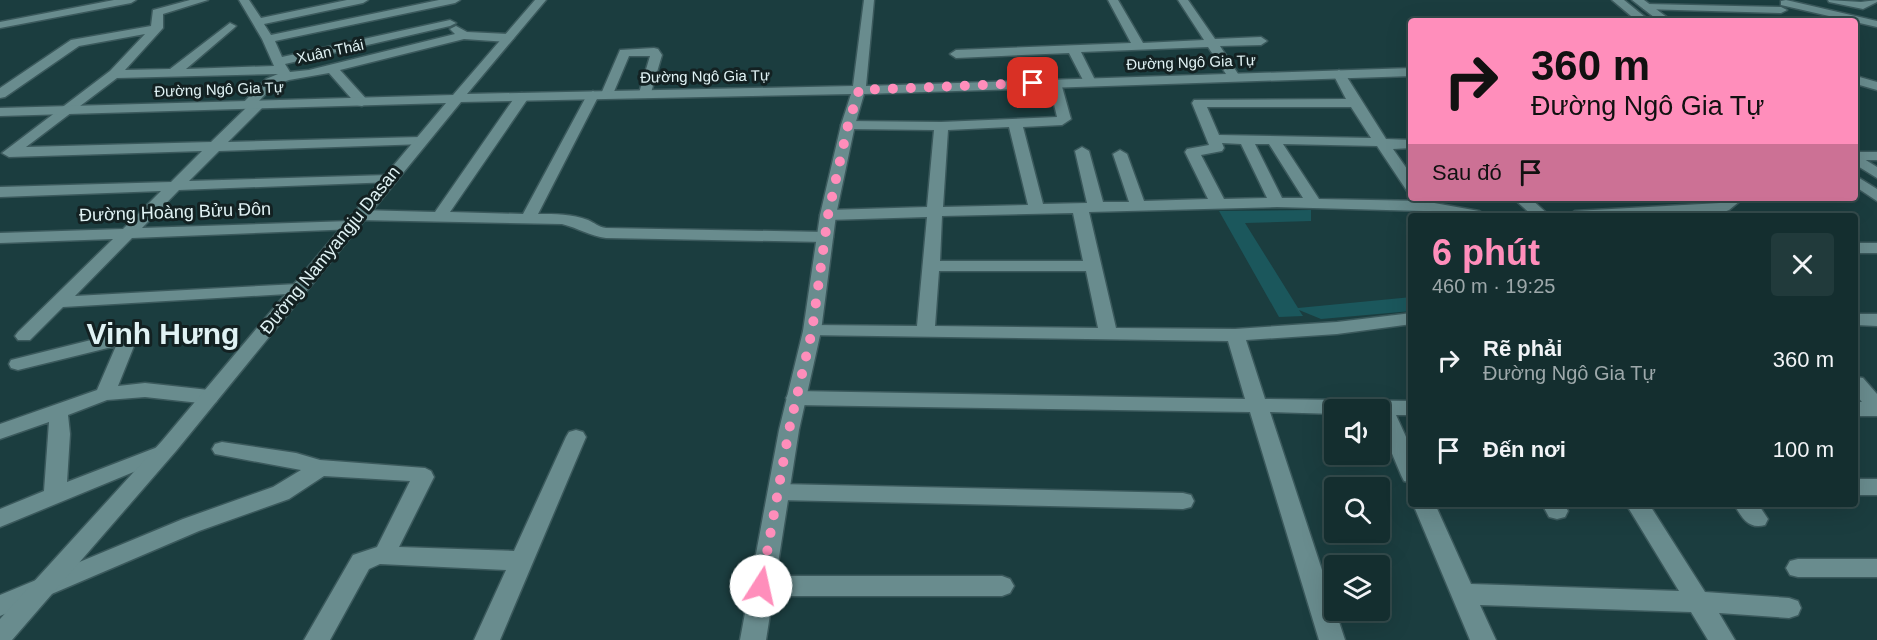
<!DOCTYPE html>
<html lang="vi">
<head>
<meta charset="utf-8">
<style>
	:root { --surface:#142e2f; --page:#213a3b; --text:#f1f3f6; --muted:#9da8aa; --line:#334a4b; --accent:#ff8ebb }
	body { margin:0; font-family:Helvetica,sans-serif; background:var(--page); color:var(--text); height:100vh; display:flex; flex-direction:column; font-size:22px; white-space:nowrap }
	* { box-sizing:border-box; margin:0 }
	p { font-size:20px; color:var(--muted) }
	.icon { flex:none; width:33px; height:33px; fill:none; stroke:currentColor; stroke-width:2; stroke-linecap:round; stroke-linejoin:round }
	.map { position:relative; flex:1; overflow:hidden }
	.drawer { position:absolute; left:1408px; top:213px; width:450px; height:294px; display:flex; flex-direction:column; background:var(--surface); border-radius:6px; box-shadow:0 6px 24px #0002,0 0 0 2px var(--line) }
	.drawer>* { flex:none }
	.top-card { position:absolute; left:1408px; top:18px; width:450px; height:183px; border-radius:6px; box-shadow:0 6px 24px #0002,0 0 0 2px var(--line); background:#ff8ebb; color:#111; overflow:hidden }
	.fabs { position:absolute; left:1324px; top:399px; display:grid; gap:12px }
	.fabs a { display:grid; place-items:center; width:66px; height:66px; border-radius:6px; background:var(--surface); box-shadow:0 6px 24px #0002,0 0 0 2px var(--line); font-size:30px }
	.pin { position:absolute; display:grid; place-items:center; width:51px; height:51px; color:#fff; margin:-26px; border-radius:12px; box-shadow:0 3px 9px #0006 }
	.me { position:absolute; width:66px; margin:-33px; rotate:10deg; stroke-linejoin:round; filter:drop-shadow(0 0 4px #0008) }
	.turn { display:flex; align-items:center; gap:21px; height:126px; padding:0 24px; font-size:27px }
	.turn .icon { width:78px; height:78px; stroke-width:2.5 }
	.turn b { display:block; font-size:42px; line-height:51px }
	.then { display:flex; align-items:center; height:57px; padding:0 24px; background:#0003; gap:12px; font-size:22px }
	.round { display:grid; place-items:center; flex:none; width:63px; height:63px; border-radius:6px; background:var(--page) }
	.headline { display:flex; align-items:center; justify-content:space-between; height:102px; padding:0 24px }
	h1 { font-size:36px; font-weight:700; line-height:45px; color:var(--accent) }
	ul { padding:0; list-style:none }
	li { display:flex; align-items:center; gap:18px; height:90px; padding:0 24px }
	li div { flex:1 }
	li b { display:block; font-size:22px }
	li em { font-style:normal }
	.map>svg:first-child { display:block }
	.building { fill:#1b575c }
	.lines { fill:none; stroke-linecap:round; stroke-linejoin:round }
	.minor-casing { stroke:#3b595c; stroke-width:3 }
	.tertiary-casing { stroke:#3b595c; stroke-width:3 }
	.secondary-casing { stroke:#3b595c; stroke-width:3 }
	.minor { fill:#698c8e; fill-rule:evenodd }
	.tertiary { fill:#698c8e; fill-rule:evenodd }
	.secondary { fill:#698c8e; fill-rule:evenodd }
	.route { stroke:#ff8ebb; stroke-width:10; stroke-dasharray:0 18 }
	.labels { text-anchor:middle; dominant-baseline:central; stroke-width:6; stroke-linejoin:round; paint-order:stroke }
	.far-street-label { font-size:15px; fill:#e0f2f4; stroke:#132122 }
	.street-label { font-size:18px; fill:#e0f2f4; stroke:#132122 }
	.town-label { font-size:30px; font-weight:bold; fill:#e0f2f4; stroke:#132122 }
</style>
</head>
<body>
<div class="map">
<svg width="1877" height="640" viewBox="0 0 1877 640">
	<rect width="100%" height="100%" fill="#1b3d3f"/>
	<!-- building -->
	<path class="building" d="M1311,210v11l-66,2 53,85 114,-11v14l-91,8 -22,-9 4,6 -24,1 -60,-106z"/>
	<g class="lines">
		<!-- minor casing -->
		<g class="minor-casing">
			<path id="minor" d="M114,0h22l-5,3 -131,25v-6z
				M190,0h18l-45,14v14l-38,42 45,-1 60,-46 6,3 -2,2 -48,41 88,-3 -12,-27 -23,-39h10l12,18 86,-18h21l-5,3 -99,21 7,11 168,-35h21l-5,3 -180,38 7,16 168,-37 6,3 -6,3 -165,38 5,8 19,-2 146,-36 -5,-5 6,-3 11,6 41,2 6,4 -6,4 -44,-3 -124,31 29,32 -7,4 -5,-1 -28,-32 -40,7 -15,5 -15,16 5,4 -2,3 -34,34 192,-5 7,4 -2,3 -206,7 -30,30 199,-6 5,1 2,3 -2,3 -214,8 -37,38 208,-7 8,5 -2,3 -224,9 -57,58 223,-12 6,1 3,4 -3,4 -241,14 -33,33h-12l-3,-4 3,-4 95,-93 -113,4v-10l123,-4 38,-38 -161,6v-10l171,-5 31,-31 -193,6 -7,-4 108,-82 35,-37 -66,12 -74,51 -5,1v-10l71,-48 80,-14 2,-16zM278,74l-12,5 -25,26 5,3 -35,34 -185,5 91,-69z
				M1108,0h10l25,43 61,-3 -26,-40h10l27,39 46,-2 6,4 -6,4 -41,1 20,31 -6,4 -4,-1 -22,-33 -127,5 15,30 -6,4 -6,-4 -15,-29 -113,5 -6,-4 6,-4 175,-7z
				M1786,0l91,21v6l-96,-22v-4z
				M1828,0l33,2 16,-2v2l-14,7 -34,-7z
				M1647,4l134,3 6,3 -6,3 -138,-4v-4z
				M654,48l4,1 4,6 -12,41 -5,1 -6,-4 11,-37h-21l-16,38 -1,3h-10l-1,-3 19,-44z
				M1339,70l6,4 41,65 26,1v8l-19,1 19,27v16l-5,-1 -30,-45 -94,-2 36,55 104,2 56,10 8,5h-34l-30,-5 -146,-4 -188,5 27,116 119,1 102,-7 75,-9v11l-75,10 -91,6 19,59 147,2v14h-16l16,35v33l-8,-2 -3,-6 -21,-50v-15h-45v4l-65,-2 75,228h-26l-69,-228 -454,-7 -7,-2 -3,-5 3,-5 7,-2 449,8 -17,-58 -422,-6 -3,-4 3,-4 6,-2 105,1 10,-109 -99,3 -8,-5 8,-5 99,-3 7,-77 -86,-1 -7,-4 7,-4 93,1 116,-5 -8,-34 6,-4 6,4 10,36 -9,6 -39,2 20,77 44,-1 -12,-52 7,-4 7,4 14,51h26l-16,-48 7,-4 7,4 17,47 64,-2 -23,-47 2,-3 22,-4 -17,-42 2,-3 152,-1 -13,-25zM1207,107h144l20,31 -152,-3zM1009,127l19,78 -85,2 5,-77zM1222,143l19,1 26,54 -43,1 -23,-44 21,-4 2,-3zM1255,144h14l34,54h-21zM1073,213l10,48h-143l2,-45zM939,271h147l12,57 -163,-2z
				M1856,76l21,6v8l-21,-6z
				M593,91l6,4 -61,119c17,0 34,0 50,6 7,3 10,7 18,8l219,4 8,5 -8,5 -219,-4c-16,-2 -28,-10 -44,-14l-203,-4 -8,-5 8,-5 76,2 82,-118 5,-1 7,4 -79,115 73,2 64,-119z
				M1856,152h21v8h-21z
				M1513,198h17l20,18h-17z
				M1721,198h17l2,3 -11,9 -5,2 -72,4h-85l8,-5 145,-8 3,-3z
				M1856,243h21v10h-21z
				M1856,314h21v12l-21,-1z
				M119,333l15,4 2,4 -18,45 27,-3 64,7 7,2 3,5 -3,5 -7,2 -64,-7 -38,3 -39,15 2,19 -3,48 96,-37 7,2 3,5 -3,5 -170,70v-18l44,-18 5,-69 -49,17v-15l97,-34 19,-44 -98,24 -7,-2 -2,-4 2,-4z
				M1856,377l7,1 14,16v22h-21v-14h6l-6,-7z
				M576,430l7,2 3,5 -86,203h-26l32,-70 -126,-6 -11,5 -39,71h-26l49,-85 24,-8 33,-66 -86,-5 -35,23 -90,32 -199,85v-21l183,-76 90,-32 28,-17 -86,-16 -3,-5 3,-5 7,-2 74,11 24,7 105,8 6,3 3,6 -35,70 115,4 52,-114 3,-5z
				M1856,479h21v16h-21z
				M779,484l404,9 8,2 3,6 -3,6 -8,2 -404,-9 -8,-2 -3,-6 3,-6z
				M1413,504h22l36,80 208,7 -53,-87h23l56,88 84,6 9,3 3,7 -3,7 -9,3 -70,-5 16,27h-27l-17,-28 -211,-7 16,35h-26z
				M1542,504h22l4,7 -3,6 -8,2 -8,-2z
				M1734,504h24l10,15 -3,6c-16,5 -24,-8 -31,-21z
				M1798,559h79v18h-79l-8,-2 -4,-7 4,-7z
				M761,576h241l8,3 4,7 -4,7 -8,3h-241l-8,-3 -4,-7 4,-7z"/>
		</g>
		<!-- tertiary casing -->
		<g class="tertiary-casing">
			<path id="tertiary" d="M535,0h11l-79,94 386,-8 11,-86h10l-8,86 546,-18v8l-548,18 -9,31 -19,90 -15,116 -22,99 -33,210h-26l39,-210 24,-99 17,-116 21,-90 10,-31 -390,8 -285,349 -164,189h-12v-21l162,-178 284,-338 -446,13v-8l453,-13z"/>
		</g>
		<!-- secondary casing -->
		<g class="secondary-casing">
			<path id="secondary" d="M1612,0h12l26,21h-13z
				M1632,0h12l28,21h-13z
				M1856,154l21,13v11l-21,-13z
				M1856,176l21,13v12l-21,-14z"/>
		</g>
		<!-- minor -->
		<use href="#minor" class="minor"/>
		<!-- tertiary -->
		<use href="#tertiary" class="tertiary"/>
		<!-- secondary -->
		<use href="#secondary" class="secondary"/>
	</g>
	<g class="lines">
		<!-- route -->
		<path class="route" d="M761,586l28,-156 23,-99 16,-116 20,-90 11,-35 174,-7"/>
	</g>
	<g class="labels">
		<!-- far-street labels -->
		<g class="far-street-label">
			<text transform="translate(330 51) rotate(-12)">Xuân Thái</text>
			<text transform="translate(1191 62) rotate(-2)">Đường Ngô Gia Tự</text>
			<text transform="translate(705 76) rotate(-1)">Đường Ngô Gia Tự</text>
			<text transform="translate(219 89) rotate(-2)">Đường Ngô Gia Tự</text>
		</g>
		<!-- street labels -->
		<g class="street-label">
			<text transform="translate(175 212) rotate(-2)">Đường Hoàng Bửu Đôn</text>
			<text transform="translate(330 250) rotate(-51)">Đường Namyangju Dasan</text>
		</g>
		<!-- town labels -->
		<g class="town-label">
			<text x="163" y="333">Vinh Hưng</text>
		</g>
	</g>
</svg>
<div class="fabs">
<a><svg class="icon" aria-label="sound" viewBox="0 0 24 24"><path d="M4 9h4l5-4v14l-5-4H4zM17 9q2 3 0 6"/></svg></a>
<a><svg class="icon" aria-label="search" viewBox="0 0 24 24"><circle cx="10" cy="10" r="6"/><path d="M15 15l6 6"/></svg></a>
<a><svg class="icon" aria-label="layers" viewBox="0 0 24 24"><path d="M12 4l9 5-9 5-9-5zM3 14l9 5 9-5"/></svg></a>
</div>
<div class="pin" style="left:1033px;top:83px;background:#d93025"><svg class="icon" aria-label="arrive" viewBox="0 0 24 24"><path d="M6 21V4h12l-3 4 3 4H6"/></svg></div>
<svg class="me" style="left:761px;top:586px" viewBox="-20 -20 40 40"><circle r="19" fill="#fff"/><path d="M0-13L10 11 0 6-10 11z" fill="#ff8ebb"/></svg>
<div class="top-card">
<div class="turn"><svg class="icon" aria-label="right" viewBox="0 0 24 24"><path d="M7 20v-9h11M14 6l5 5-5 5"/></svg><div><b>360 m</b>Đường Ngô Gia Tự</div></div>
<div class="then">Sau đó<svg class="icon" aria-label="arrive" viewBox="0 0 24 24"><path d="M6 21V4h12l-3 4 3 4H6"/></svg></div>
</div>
<section class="drawer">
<div class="headline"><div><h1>6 phút</h1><p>460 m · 19:25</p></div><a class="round"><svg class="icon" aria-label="close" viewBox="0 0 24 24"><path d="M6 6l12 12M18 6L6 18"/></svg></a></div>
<ul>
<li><svg class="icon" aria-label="right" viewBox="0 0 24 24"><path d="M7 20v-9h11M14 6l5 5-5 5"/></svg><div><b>Rẽ phải</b><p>Đường Ngô Gia Tự</p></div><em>360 m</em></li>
<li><svg class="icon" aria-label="arrive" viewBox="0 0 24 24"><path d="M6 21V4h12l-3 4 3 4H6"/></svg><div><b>Đến nơi</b></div><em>100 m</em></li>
</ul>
</section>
</div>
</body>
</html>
